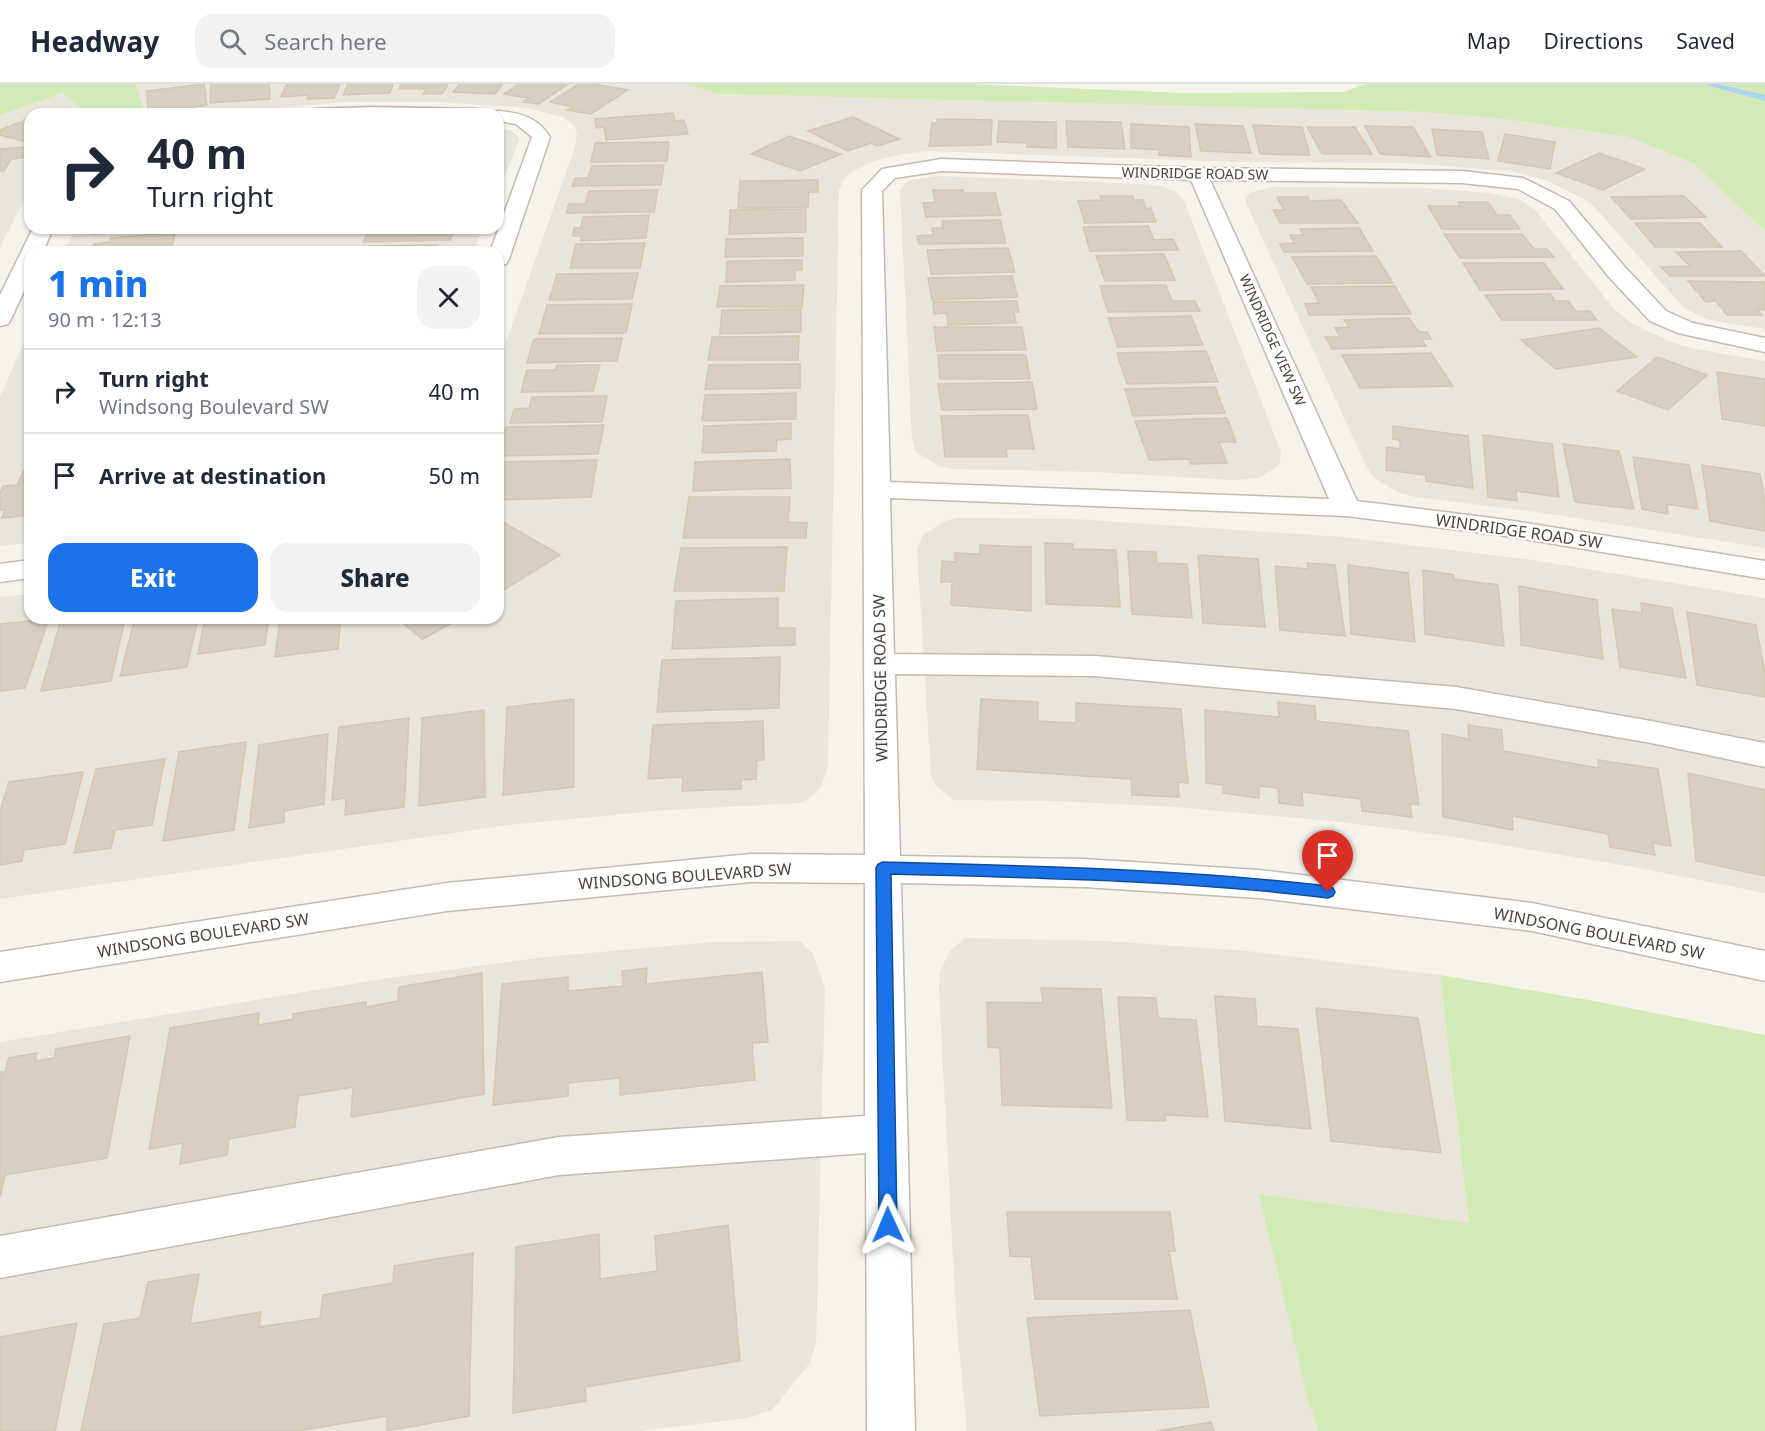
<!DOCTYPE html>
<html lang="en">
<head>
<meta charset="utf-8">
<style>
	:root { --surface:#fff; --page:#f2f2f3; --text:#1f2937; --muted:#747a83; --line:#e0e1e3; --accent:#1a73e8 }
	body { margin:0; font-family:"Noto Sans",sans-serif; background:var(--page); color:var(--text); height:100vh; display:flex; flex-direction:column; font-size:22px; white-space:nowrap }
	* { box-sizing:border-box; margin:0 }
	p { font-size:20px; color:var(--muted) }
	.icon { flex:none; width:33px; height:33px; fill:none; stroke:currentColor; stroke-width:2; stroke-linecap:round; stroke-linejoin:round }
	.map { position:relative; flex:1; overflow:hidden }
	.drawer { position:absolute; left:24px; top:162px; width:480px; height:378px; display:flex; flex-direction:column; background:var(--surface); border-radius:18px; box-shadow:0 2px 4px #0004 }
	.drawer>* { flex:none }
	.top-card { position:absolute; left:24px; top:24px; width:480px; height:126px; border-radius:18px; box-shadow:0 2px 4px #0004; background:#fff; color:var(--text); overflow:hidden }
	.pin { position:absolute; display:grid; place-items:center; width:51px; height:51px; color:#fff; margin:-62px -26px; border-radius:50% 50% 50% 0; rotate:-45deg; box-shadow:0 0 6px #0007 }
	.pin .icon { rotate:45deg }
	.me { position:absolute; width:66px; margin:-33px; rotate:359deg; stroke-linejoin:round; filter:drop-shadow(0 0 4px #0008) }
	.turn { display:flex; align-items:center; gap:21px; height:126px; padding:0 24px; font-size:27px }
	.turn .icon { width:78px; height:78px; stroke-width:2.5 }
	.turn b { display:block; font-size:42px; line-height:51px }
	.round { display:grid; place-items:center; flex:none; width:63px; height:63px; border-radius:18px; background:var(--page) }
	.overview { display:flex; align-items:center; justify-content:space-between; height:102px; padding:0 24px }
	h1 { font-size:36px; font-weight:800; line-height:45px; color:var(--accent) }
	.button { display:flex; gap:12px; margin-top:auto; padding:12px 24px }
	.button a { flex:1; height:69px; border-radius:18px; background:var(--accent); color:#fff; font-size:24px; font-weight:800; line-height:69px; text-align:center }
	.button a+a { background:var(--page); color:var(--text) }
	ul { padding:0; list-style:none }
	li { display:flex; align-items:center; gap:18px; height:84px; padding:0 24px; border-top:2px solid var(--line) }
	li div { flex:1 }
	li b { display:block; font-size:22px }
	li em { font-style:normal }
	header { display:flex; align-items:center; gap:36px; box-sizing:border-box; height:84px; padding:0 30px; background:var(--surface); border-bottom:2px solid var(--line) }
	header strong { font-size:28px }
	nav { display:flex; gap:33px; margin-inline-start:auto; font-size:21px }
	.search { width:420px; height:54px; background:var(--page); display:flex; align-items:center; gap:15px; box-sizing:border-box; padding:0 21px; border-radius:18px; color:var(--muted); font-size:22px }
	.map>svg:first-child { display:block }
	.residential { fill:#eae5da }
	.green { fill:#d2eab5 }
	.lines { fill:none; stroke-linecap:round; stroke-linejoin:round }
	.stream { fill:#a9d4f2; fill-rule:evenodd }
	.building { fill:#d8cfc1; stroke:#d3c7b4; stroke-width:1.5 }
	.minor-casing { stroke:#c2bbae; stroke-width:3 }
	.minor { fill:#fff; fill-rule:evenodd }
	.route { fill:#1a73e8; stroke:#114b97; stroke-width:1.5 }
	.labels { text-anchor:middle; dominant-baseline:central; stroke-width:4.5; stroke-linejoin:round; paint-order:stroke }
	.far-street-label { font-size:14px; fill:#4b4439; stroke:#fff }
	.street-label { font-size:16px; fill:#4b4439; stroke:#fff }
</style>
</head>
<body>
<header>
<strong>Headway</strong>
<div class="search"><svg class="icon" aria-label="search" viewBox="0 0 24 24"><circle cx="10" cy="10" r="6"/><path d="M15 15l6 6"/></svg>Search here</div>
<nav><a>Map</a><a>Directions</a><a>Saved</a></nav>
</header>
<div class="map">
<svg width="1765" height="1347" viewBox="0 0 1765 1347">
	<rect width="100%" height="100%" fill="#f6f3ec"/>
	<!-- residential -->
	<path class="residential" d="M135,0h548l36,10 704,18 73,6 133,19 64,26 72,68v98l-46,-7 -15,-4 -20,-10 -94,-106 -42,-21 -38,-10 -105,-8 -169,-1 -308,-11 -25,3 -32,8 -23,12 -9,15 -11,577 -8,23 -10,9 -10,5 -134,7 -158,15 -508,74v-302l30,-3v24h468v-253l77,-218 2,-14 -2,-6 -12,-10 -35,-9 -90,-6h-91l-138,12h-63z
		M63,9l25,21h-58v75l-30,58v-132z
		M498,44l12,2 10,8 -22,55z
		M938,92l206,8 17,2 17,7 7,10 96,249 -2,13 -19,13 -28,2 -137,-8 -142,-3 -14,-3 -23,-14 -4,-13 -12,-248 5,-8 7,-3z
		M1272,103l152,1 67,5 30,7 15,11 79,99 16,13 40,19 20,6 74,13v187l-228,-36 -122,-15 -16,-4 -25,-15 -8,-12 -118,-259 -3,-8 5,-6z
		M75,144h408l-10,24h-409z
		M30,245v214l-30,3v-149z
		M958,434l117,1 268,18 189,23 233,38v295l-126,-25 -184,-31 -114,-15 -166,-15 -119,-6 -102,-1 -17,-13 -6,-11 -14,-227 6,-14 22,-14z
		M965,854l141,3 141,10 193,24 29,249 -210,-30 49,207 11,30h-352l-11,-116 -17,-325 1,-19 10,-20z
		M801,857l12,13 12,34 -9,356 -6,19 -38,47 -25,8 -108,13h-639v-389l389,-64 156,-21 167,-15z"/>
	<!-- green -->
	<path class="green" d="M0,0h135l11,30h-58l-25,-21 -63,22z
		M683,0h288l215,9 158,-1 20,-8h401v147l-72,-68 -64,-26 -133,-19 -73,-6 -704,-18z
		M1440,891l149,25 176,35v396h-446l-11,-30 -49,-207 210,29z"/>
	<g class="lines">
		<!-- stream -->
		<path class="stream" d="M1703,0h15l47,11v6z"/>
	</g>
	<!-- building -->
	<path class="building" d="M204,0l3,21 -59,9 -1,-23z
		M211,0h58l1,15 -60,4z
		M287,0h53l-6,14 -27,1 1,-4 -27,2z
		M348,0h45l-3,9 -47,2z
		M402,0h46l-6,10h-19l4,-5h-28z
		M460,0h43l-8,10 -42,-2z
		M519,0h49l-29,20 -16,-2 6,-4 -25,-4z
		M579,0h14l35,6 -37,24 -24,-4 6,-3 -23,-5z
		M673,29l2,8 9,-1 4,14 -82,6 -2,-13 -8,1 -1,-9z
		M853,33l46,22 -22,7 -6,-3 -23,8 -40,-20z
		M30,34v25l-30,-8v-5z
		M937,35l55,1 -1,25 -62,1 3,-23h5z
		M999,37l57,1v26l-29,-1v-4l-30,-1z
		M1066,37l55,1 4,27 -57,-2z
		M1131,40l58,3 2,30 -32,-2v-5l-28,-2z
		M1195,40l48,2 8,27 -50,-2z
		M1253,41l49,2 8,28 -50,-1z
		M1365,42l48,1 18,30 -51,-3z
		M1307,43h48l17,27h-50z
		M1432,45l50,3 7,27 -52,-4z
		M1505,50l50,8 -5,27 -52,-8z
		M789,52l52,18 -41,17 -49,-17z
		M669,58l-2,19 -76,1 4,-19z
		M28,63l-6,11 -11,1 -7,12h-4v-22z
		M1599,69l46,16 -42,21 -47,-17z
		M664,81l-3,20 -89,1 3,-8h13l4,-12z
		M818,96v12h-9l-1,15 -70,1 2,-27z
		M658,106l-4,22 -88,1 3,-9h16l4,-13z
		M933,106h30l1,3h31l6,22 -75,2 -3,-14 12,-1z
		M1100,112h33l1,4h9l3,9 5,-1 5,14 -71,1 -7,-22 24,-1z
		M1684,112l22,21 -75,2 -20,-22z
		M1277,113h31l2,4 31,-1 17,23h-78l-7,-13h11z
		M1458,118h30l9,13h13l10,14h-78l-14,-23h32z
		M806,125v23l-77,2 1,-24z
		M649,131l-3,23 -65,3v-5h-8l1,-8h7l2,-11z
		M1000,136l6,23 -87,1 -2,-8 16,-1 -1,-7h11l-1,-7z
		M1635,139h65l22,24h-67z
		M1148,142l6,14 19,-1 5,11 -88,1 -7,-24z
		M97,144h68l-71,6z
		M370,144h73l-2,4h13l-4,8 -87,2z
		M1359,144l14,23 -89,1 -4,-8 14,-1 -4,-8h13l-3,-6z
		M176,148l-6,20h-81l5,-8 16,-2 1,-4z
		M1444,150h78l12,15h13l7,8 -94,1z
		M803,154v18l-78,1 1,-18z
		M645,159l-5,25h-70l6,-24z
		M438,161l-3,7h-69l3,-6z
		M1008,164l7,24 -84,2 -4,-24z
		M1741,167l24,25h-95l-9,-9 29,-1 -14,-14z
		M1164,170l11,26 -70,1 -9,-25z
		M1376,172l17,27 -86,1 -15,-27z
		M802,176v10h-7v10l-69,2 1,-21z
		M1463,179h81l19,26 -83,1z
		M638,189l-6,26 -83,1 8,-26z
		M1012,192l6,21 -86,3 -4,-22z
		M1688,197l77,1v28l-8,-1 5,6h-35l-11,-14 -10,1z
		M804,201l-2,22h-85l3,-21z
		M1166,201l6,16h23l5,10 -92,1 -8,-26z
		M1395,202l16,28 -102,1 -4,-11 14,-1 -8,-16z
		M1550,210l5,7h13l8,10h14l7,9h-95l-17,-25z
		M1017,217l2,11h-5l2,11 -68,2 -2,-12 -12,1 -1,-12z
		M632,220l-6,29 -87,1 8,-29z
		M801,225v23l-81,2 2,-24z
		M1191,232l12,29 -85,2 -10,-29z
		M1409,234l10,14h8l4,7h-10l5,7 -94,3 -7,-12h15l-5,-9 14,-1 -5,-7z
		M934,243h88l4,23 -89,1z
		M1599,244l38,29 -81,12 -35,-29z
		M799,252l-1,24h-90l4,-23z
		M622,254l-5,23 -90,2 7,-24z
		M1206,267l12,31 -91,2 -10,-31z
		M1431,269l22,33 -93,2 -18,-33z
		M938,271h88l4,24h-90z
		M1657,273l50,18 -39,35 -51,-19z
		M800,280v24l-95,1 4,-24z
		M557,281h43l-7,26 -72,1 6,-22h28z
		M1717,288l48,7v47l-43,-7z
		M1032,298l5,27 -95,1 -4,-26z
		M1215,303l10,26 -92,3 -8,-27z
		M796,309v26l-94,2 3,-26z
		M607,312l-5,26 -92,1 4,-14 15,-1 3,-11z
		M1028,331l6,34h-28l1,8h-62l-4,-41z
		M1227,334l9,24h-17l8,21 -36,1 -2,-5 -40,1 -14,-39z
		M791,339v16l-14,1 -1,11 -74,2 2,-27z
		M604,341l-6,29 -100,2 8,-29z
		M1393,342l75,10 5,52 -47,-7v-6l-40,-5 1,-23 13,2v-9l-7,-1z
		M1483,351l69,9 7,53 -43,-6 1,10 -29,-4z
		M1563,360l56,7 15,58 -59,-7z
		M1633,373l56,8 9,44 -31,-5 1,10 -26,-5z
		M790,375l1,29 -98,3 2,-29z
		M597,376l-6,37 -93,3v-38z
		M1702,381l58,9 5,28v29l-55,-10z
		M30,385v49l-4,1 3,-4 -27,3 3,-8h-5v-17l3,-7 14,-1 7,-15z
		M689,413h101l-2,25 19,1 -1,15h-123z
		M498,435l62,36 -58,36 -4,-2z
		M1045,459l28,1v5l43,1 4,57 -74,-3z
		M980,461l51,2v64l-80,-6 1,-23h-11l1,-21 13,1v-9l25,1z
		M787,463l-3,44h-110l7,-43z
		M1128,467l28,1 1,11 30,1 5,54 -60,-4z
		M1198,471l60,4 7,68 -62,-4z
		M1307,479l28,2 10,71 -65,-6 -5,-64 33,3z
		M1348,481l60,8 7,69 -64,-8z
		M1423,486l31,5v4l44,6 6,61 -79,-12z
		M1519,502l78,14 6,59 -82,-14z
		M778,514v30h17v17l-123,4 4,-48z
		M1641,519l31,5 14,70 -66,-11 -8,-58 30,4z
		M1687,528l69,13 9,49v23l-68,-12z
		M97,534h28l-14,63 -70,10 19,-68z
		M135,534h63l-11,49 -67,9z
		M205,534h64l-4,27 -67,9z
		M280,534h61l-3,31 -63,8z
		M397,534h65l-40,21z
		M49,535l-24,69 -25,3v-67z
		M780,573l-1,51 -122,4 5,-52z
		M574,615v88l-71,8 4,-88z
		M981,615l57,3v19l38,2v-20l105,6 7,74 -10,-1 1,15 -47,-2 -1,-16 -154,-10z
		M1278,618l37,4 1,15 92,10 11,74 -9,-1 2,13 -50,-6 -1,-12 -59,-7 1,14 -24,-3 -1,-15 -19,-2v12l-36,-5v-8l-17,-2 -1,-73 74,7z
		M484,626l1,87 -66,9 3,-88z
		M409,634l-5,89 -59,8 1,-17 -14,2 7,-73z
		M763,637l1,39h-7l-1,19 -15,1v9l-59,2 1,-14 -35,2 5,-54z
		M1468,641l34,5 1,21 96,17 -1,-8 60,9 13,77 -18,-3 2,12 -45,-8 -2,-13 -96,-18 1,14 -70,-13 -1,-83 27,5z
		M328,650l-4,70 -40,7v11l-35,6 10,-83z
		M246,658l-12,88 -71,11 16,-89z
		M165,675l-13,66 -37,5 -4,18 -37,5 22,-84z
		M83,688l-18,72 -41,6 -2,11 -22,4v-54l9,-29z
		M1688,689l77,17v86l-69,-15z
		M647,884l-1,16 116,-12 6,70 -16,1 3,37 -135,15v-17l-52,5v13l-75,9 9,-121 66,-7v14l55,-5 -1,-15z
		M482,889l2,121 -133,23 2,-30 -55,9 -3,31 -66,12 -2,16 -47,9 3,-21 -34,6 21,-121 89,-15 -1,12 35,-6v-5l73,-12v5l32,-6 1,-14z
		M1041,904l60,1 11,119 -110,-3 -2,-57 -12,-1 -1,-45 56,1z
		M1215,912l40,3 2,27 41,3 13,100 -86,-8z
		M1118,913l38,1 2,20 38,2 12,97 -43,-2 1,6 -39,-1z
		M1316,924l102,10 23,135 -110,-12z
		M130,952l-23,122 -102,17 -5,22v-125h5l4,-14 28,-5 -2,8 19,-3 2,-9z
		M1007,1128h163l5,39h-6l8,48h-142l-4,-42 -21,-1z
		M728,1141l12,136 -155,26 1,14 -73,12 3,-166 83,-13 1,45 57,-8 -2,-35z
		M473,1169l-4,163 -82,15v-15l-89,15h-217l23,-107 36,-6 8,-36 51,-8 -9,50 71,-12 -2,15 61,-9 3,-23 70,-12 1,-17z
		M1190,1226l19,97 -169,9 -13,-98z
		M77,1239l-22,108h-55v-94z
		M1211,1338l3,9h-58z"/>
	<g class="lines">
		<!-- minor casing -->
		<g class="minor-casing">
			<path id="minor" d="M370,23l106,2 6,1 3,4h-177l3,-4 6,-1z
				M498,27c23,2 39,6 52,26l-41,122 -3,5 -8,1v-13h-8l42,-115 -16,-13 -18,-3v-7h-8z
				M941,75l257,9 264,3 61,7 46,23 55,65 42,45 27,12 72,15v14l-87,-19 -28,-12 -42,-45 -53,-67 -37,-20 -56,-6 -252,-3 147,321 143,18 265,42v18l-265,-44 -154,-19 -456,-18 4,156 201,2 361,31 195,34 114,22v24l-114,-24 -195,-34 -361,-33 -200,-2 5,182 184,3 175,11 273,33 233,48v30l-233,-50 -273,-33 -175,-11 -183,-4 14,548h-48l-1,-278 -307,22 -559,103v-42l559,-99 306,-21v-233l-114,-1 -304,29 -447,71v-30l447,-69 304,-29 114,1 -3,-665 20,-21zM941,87l250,9 138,319 -439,-17 -8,-291 13,-13z
				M33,144h20l-10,24h-13v26l-19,41 -3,5 -8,2v-31z
				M30,476v18l-30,4v-18z"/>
		</g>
		<!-- minor -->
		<use href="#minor" class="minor"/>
	</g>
	<!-- route -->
	<path class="route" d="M883,778c148,4 297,7 445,24l5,2 2,4 -2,4 -5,2c-145,-18 -292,-20 -437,-24l6,351 -3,6 -6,2 -6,-2 -3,-6 -3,-357 2,-4z"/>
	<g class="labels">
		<!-- far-street labels -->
		<g class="far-street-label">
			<text transform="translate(1195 89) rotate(1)">WINDRIDGE ROAD SW</text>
			<text transform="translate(1273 256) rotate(66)">WINDRIDGE VIEW SW</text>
		</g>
		<!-- street labels -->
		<g class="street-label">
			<text transform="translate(1519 447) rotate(8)">WINDRIDGE ROAD SW</text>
			<text transform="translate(880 594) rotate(-91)">WINDRIDGE ROAD SW</text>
			<text transform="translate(685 792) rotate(-4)">WINDSONG BOULEVARD SW</text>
			<text transform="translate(1599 849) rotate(11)">WINDSONG BOULEVARD SW</text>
			<text transform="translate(203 851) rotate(-9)">WINDSONG BOULEVARD SW</text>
		</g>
	</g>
</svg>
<div class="pin" style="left:1328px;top:808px;background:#d93025"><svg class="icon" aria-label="arrive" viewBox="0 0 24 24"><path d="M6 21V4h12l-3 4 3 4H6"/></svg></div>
<svg class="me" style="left:888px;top:1141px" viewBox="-20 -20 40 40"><path d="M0-17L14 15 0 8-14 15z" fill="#1a73e8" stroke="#fff" stroke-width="4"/></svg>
<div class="top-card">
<div class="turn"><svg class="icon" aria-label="right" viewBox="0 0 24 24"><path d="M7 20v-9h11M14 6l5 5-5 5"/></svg><div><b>40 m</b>Turn right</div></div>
</div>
<section class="drawer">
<div class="overview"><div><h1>1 min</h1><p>90 m · 12:13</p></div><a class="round"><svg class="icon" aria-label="close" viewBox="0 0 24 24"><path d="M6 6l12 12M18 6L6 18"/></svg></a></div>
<ul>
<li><svg class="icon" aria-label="right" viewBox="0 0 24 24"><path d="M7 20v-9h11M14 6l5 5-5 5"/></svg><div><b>Turn right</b><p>Windsong Boulevard SW</p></div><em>40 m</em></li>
<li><svg class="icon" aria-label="arrive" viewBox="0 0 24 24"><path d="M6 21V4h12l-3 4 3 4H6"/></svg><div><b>Arrive at destination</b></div><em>50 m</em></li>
</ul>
<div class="button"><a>Exit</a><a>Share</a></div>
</section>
</div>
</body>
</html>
